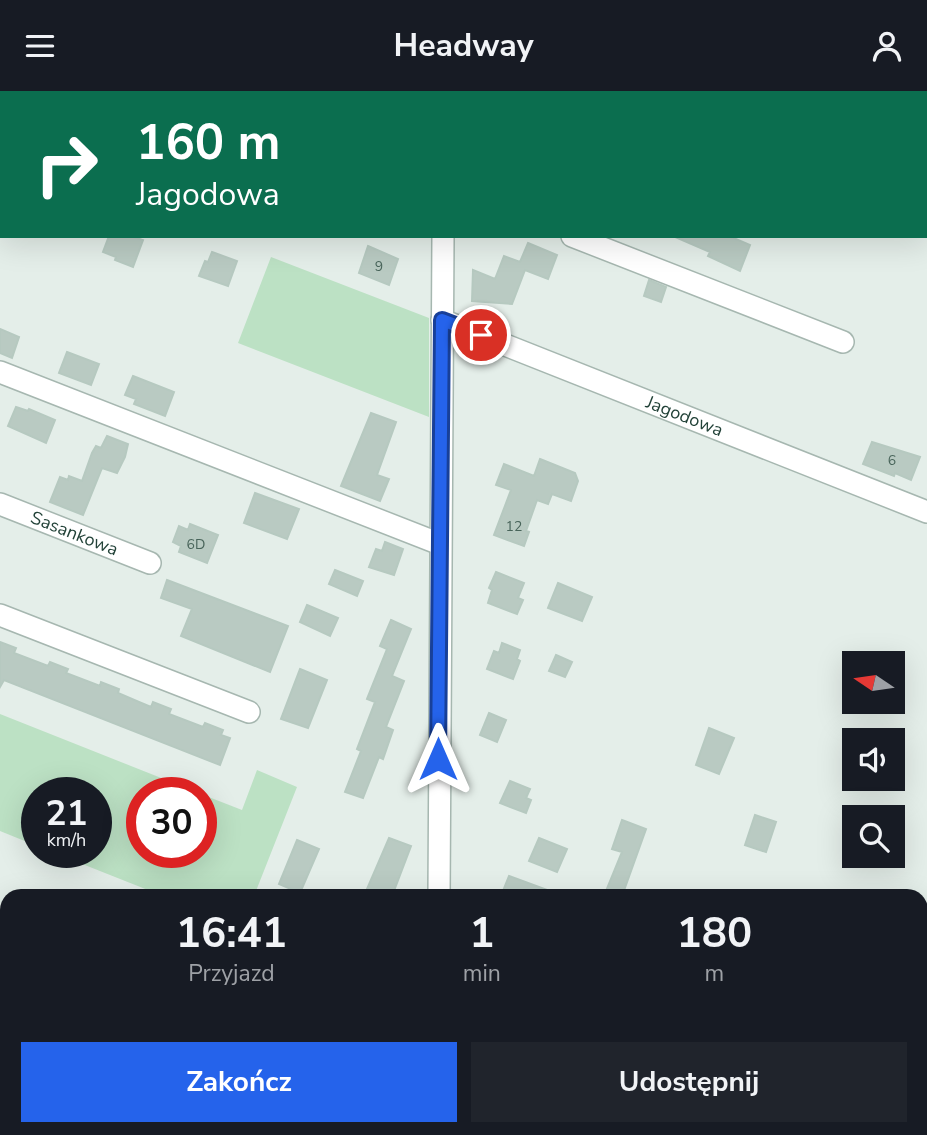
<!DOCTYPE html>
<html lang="pl">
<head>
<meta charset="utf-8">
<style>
	:root { --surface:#171b24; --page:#20242c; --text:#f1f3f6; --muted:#9ea1a6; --accent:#2563eb }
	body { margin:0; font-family:"Nunito Sans",sans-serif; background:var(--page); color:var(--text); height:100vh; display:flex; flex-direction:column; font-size:26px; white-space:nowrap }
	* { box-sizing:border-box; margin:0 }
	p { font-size:23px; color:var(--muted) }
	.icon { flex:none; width:38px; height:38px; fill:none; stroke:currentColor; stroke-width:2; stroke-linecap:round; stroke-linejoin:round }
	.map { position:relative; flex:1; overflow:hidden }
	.sheet { position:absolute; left:0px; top:798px; width:928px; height:247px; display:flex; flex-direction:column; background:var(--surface); border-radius:21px 21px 0 0; box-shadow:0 7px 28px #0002 }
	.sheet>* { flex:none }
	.hud { position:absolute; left:0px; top:0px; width:928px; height:147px; box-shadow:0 7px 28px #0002; background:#0b6e4f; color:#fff; overflow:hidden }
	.needle { width:46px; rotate:283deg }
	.controls { position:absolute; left:842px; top:560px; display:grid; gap:14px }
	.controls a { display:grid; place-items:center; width:63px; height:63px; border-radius:0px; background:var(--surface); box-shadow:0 7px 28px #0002; font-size:35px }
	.speed { position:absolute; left:21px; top:686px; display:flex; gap:14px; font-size:35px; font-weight:700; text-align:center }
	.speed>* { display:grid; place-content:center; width:91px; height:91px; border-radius:50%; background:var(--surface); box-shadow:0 7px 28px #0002; line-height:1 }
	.speed small { font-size:18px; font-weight:400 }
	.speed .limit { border:10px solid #d22; background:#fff; color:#111 }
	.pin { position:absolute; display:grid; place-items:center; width:60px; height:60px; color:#fff; margin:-30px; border:4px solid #fff; border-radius:50%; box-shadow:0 2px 7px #0007 }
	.me { position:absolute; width:77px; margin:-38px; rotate:0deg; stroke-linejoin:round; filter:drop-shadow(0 0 5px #0008) }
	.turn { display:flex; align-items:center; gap:24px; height:147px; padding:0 21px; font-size:32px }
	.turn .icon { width:91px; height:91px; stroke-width:2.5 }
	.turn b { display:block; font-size:49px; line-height:60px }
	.eta { display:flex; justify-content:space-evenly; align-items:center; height:119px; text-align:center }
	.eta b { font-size:42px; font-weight:700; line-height:49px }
	.button { display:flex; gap:14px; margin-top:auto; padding:14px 21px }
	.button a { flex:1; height:80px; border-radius:0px; background:var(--accent); color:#fff; font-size:28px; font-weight:700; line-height:80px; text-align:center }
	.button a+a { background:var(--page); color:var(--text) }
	header { display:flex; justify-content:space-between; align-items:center; height:91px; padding:0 21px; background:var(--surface); font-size:32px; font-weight:700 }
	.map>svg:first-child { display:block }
	.green { fill:#bce1c4 }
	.building { fill:#b9cac2; stroke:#b6c9c0; stroke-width:2 }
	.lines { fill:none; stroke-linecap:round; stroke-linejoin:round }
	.minor-casing { stroke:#a6b7b0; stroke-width:24 }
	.minor { stroke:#fff; stroke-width:21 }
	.route-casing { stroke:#184099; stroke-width:18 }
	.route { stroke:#2563eb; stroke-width:12 }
	.labels { text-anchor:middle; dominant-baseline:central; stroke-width:7; stroke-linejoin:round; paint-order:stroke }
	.number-label { font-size:14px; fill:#48645a }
	.street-label { font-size:18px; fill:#224238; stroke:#f5faf8 }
</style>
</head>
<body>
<header><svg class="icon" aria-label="menu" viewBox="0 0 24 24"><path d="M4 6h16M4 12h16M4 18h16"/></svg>Headway<svg class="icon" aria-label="person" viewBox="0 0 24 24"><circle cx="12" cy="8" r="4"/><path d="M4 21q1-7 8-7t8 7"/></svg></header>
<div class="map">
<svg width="927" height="1044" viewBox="0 0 927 1044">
	<rect width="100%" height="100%" fill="#e4eee9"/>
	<!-- green -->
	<path class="green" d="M271,166l158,61v99l-191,-74z
		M0,623l199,79h-57v59h59v-58l41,16 15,-40 40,17 -43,109h-91l-111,-44h44v-59h-59v53l-37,-15z
		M0,1010l7,2v26h65l16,6h-88z"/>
	<!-- building -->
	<path class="building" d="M109,145h22l12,4 -10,27 -18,-7 1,-3 -13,-5z
		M673,145h56l21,9 -10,26 -32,-15 2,-4z
		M528,152l29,12 -9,24 -23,-9 -13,34 -40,-3 1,-31 22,9 9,-23 16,6z
		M368,155l30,13 -9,26 -30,-12z
		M212,161l25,9 -9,25 -29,-10 6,-15 3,1z
		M649,189l17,7 -5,15 -17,-6z
		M0,238l19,8 -7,21 -12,-5z
		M67,261l32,12 -8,21 -32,-12z
		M133,285l41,16 -9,24 -31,-12 2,-5 -11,-4z
		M16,316l12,4 1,-2 26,11 -9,23 -38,-17z
		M371,322l25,9 -19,53 12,4 -9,22 -39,-15z
		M107,345l21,8 -3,13 -8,16 -15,-5 -19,47 -33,-13 10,-25 8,3 1,-4 13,5 10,-28 4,-7 5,2z
		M872,351l48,15 -9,23 -16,-7 -1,3 -31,-12z
		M540,368l35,14 3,8 -7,20 -19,-7 -4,10 -11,-4 -11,31 3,1 -5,14 -30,-11 17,-45 -15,-5 8,-21 30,12z
		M255,402l44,16 -12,30 -43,-16z
		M190,433l28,11 -11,28 -28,-11 2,-6 -8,-4 6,-16 9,4z
		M385,451l18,7 -9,26 -25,-8 7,-18 6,2z
		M335,479l28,11 -6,15 -28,-12z
		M496,481l28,11 -6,15 5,2 -6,14 -29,-11 4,-13 -3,-2z
		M167,489l121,46 -18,46 -89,-36 11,-27 -31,-11z
		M558,492l34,14 -10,24 -34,-13z
		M307,514l31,13 -8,18 -30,-14z
		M391,529l20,9 -19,47 12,5 -18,46 7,3 -10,29 -4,-2 -16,41 -18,-6 16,-41 -4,-2 18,-47 -8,-3 20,-50 -7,-3z
		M0,551l16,6 -2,5 34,13 2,-4 18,7 -2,4 34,13 1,-4 18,7 -1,4 21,9 12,5 2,-5 18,7 -2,5 34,13 2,-4 18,7 -2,5 9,3 -10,27 -216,-85 -4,7z
		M502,552l18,7 -3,9 3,2 -7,18 -26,-10 7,-18 5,2z
		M556,564l16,7 -7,15 -16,-6z
		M300,578l27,11 -19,48 -27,-9z
		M489,622l17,7 -9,22 -17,-7z
		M709,637l25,10 -15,36 -23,-9z
		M510,690l20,8 -4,9 5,2 -5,13 -26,-10z
		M755,724l21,7 -10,30 -21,-7z
		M622,729l24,9 -24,67h-18l18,-44 -10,-3z
		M389,747l22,8 -19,50h-28z
		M539,747l28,11 -10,23 -28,-11z
		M297,749l22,9 -19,44 -21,-9z
		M509,785l49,18v2h-57z"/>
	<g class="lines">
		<!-- minor casing -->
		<g class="minor-casing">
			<g id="minor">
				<path d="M691,0l3,2"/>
				<path d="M444,2l1,-2"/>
				<path d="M0,62l2,1"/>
				<path d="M926,93h1"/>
				<path d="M572,145l271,106"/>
				<path id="s1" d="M442,229l485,192"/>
				<path d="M0,281l440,172"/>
				<path id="s2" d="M0,413l150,59"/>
				<path d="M0,524l249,97"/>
				<path d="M439,805l4,-660"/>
				<path d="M920,954l7,-7"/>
				<path d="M443,1038v6"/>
				<path d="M843,1044l6,-6"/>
			</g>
		</g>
		<!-- minor -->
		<use href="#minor" class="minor"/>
	</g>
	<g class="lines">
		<!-- route casing -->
		<g class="route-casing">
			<path id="route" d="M438,668l4,-439 39,15"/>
		</g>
		<!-- route -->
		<use href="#route" class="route"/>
	</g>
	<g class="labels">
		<!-- number labels -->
		<g class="number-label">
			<text x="379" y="175">9</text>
			<text x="892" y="369">6</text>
			<text x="514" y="435">12</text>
			<text x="196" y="453">6D</text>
		</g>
		<!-- street labels -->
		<g class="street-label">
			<text stroke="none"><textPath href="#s1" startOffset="261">Jagodowa</textPath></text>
			<text stroke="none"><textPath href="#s2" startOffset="80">Sasankowa</textPath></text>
		</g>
	</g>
</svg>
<div class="controls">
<a><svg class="needle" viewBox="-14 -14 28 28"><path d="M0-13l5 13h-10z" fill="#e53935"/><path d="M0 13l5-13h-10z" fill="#9ea1a6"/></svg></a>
<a><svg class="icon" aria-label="sound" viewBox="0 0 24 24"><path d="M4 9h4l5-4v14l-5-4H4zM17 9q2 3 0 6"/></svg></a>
<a><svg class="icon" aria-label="search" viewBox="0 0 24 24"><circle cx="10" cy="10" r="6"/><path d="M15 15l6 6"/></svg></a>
</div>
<div class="speed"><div>21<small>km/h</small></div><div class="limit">30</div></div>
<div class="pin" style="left:481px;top:244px;background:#d93025"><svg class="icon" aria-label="arrive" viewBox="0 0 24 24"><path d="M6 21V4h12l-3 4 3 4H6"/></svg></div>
<svg class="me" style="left:438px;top:668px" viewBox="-20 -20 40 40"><path d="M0-17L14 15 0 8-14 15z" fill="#2563eb" stroke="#fff" stroke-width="4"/></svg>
<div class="hud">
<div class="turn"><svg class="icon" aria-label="right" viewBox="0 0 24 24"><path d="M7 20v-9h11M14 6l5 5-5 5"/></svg><div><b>160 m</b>Jagodowa</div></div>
</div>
<section class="sheet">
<div class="eta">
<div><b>16:41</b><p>Przyjazd</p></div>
<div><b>1</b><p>min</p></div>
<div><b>180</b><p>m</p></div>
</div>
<div class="button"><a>Zakończ</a><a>Udostępnij</a></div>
</section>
</div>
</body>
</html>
